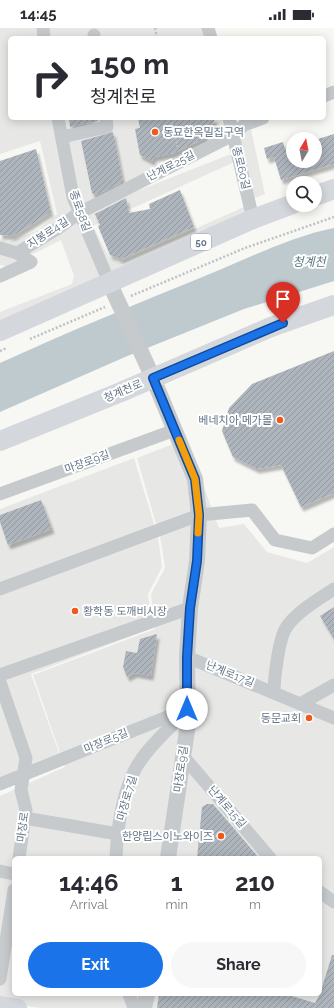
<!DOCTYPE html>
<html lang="en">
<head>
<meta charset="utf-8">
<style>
	:root { --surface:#fff; --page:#f7f7f7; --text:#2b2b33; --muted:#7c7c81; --accent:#1a73e8 }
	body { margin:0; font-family:Raleway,"Noto Sans KR",sans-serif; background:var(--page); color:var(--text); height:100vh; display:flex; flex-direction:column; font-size:15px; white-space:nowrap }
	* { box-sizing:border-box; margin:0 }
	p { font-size:13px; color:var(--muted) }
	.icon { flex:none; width:22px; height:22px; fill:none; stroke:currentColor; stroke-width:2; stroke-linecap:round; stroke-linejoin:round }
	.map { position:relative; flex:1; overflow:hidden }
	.side { position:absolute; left:12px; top:828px; width:310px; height:140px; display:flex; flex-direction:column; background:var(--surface); border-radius:6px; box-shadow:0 2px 10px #0003 }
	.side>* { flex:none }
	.banner { position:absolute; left:8px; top:8px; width:318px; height:84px; border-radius:6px; box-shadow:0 2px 10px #0003; background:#fff; color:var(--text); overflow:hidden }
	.needle { width:26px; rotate:10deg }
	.controls { position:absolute; left:286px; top:104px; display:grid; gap:8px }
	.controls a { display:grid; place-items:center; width:36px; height:36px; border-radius:50%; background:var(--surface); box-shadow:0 2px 10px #0003; font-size:20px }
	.pin { position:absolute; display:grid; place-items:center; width:34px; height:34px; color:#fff; margin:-41px -17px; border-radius:50% 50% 50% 0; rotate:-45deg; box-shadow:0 0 4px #0007 }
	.pin .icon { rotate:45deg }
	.me { position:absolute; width:44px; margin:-22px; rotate:0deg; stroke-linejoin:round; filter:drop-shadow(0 0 3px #0008) }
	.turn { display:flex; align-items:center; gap:14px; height:84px; padding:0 16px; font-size:18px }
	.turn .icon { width:52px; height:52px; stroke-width:2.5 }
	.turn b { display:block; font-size:28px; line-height:34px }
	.eta { display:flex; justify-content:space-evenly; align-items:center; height:68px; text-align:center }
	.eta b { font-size:24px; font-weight:700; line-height:28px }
	.button { display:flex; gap:8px; margin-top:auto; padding:8px 16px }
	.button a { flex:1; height:46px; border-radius:24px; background:var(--accent); color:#fff; font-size:16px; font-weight:700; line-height:46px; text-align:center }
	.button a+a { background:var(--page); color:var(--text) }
	.status { display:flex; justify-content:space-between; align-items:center; height:28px; padding:0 20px; background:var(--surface); direction:ltr }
	.status svg { height:11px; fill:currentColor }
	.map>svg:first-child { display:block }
	.built { fill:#e7e8e6; fill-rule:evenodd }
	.water { fill:#bfcacf }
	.building { fill:url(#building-hatch); filter:url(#shadow) }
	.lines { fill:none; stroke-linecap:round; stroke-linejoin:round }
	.path { stroke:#bfc2c4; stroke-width:2.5; stroke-dasharray:2 2; stroke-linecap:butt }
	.minor { stroke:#c6cacd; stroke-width:13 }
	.tertiary { stroke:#c6cacd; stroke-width:16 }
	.secondary { stroke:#d4d8dd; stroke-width:18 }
	.primary { stroke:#d4d8dd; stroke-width:20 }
	.route-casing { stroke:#114b97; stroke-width:10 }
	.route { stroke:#1a73e8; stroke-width:7 }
	.slow { stroke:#f59e0b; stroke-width:7 }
	.poi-dot { fill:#ef591b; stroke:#fff; stroke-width:1.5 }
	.labels { text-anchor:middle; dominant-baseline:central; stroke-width:4; stroke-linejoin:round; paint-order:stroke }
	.shield { fill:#fff; stroke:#929eaa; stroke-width:1 }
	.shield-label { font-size:10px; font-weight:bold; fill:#637586 }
	.poi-label { font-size:11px; fill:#637586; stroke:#fff; text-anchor:end }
	.street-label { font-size:11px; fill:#637586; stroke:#fff }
	.water-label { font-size:12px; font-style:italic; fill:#5f7783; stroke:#fff }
</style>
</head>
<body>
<div class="status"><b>14:45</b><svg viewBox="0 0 49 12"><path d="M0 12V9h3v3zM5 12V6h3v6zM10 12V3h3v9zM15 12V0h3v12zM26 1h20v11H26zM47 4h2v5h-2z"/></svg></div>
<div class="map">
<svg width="334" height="980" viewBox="0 0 334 980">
	<defs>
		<pattern id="building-hatch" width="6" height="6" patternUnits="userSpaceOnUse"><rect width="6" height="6" fill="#aeb5bc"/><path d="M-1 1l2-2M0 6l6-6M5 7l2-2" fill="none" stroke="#91989e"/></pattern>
		<filter id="shadow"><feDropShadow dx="2.5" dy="4.5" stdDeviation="1" flood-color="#0004"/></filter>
	</defs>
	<rect width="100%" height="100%" fill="#f7f7f3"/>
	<!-- built -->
	<path class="built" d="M0,0h209l2,10h-201v80h220l9,5 10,-3 16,74 -14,5 -17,-67 -140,76 142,-56 3,8 -146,66 16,31 10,6 127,-57 -3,10 -243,106v-10l72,-28 2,-8 -13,-36 -36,18 -9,11 -16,-4v-26l9,3 29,-12 19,-16 -17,-73 -40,13z
		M186,411l33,89 25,-4 23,28 40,11 27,-16v461h-293l-41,-5v-207l65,-29 -32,-92 122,-46 -4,-35 14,-26 -4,-27 -24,-83zM14,830h306v136h-306z
		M134,430l24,79 4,30 -14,27 5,34 -122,46 28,79 -59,24v-268z"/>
	<!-- water -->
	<path class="water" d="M334,200v53l-90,28 -119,48 -125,55v-49c70,-32 141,-61 212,-90 39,-16 81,-37 122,-45z"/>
	<!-- building -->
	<path class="building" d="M69,90h29v3l-28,6z
		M138,90h78l-11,16 1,4 -32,15 -20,4 -2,4 -12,-6 -5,-26 5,-1z
		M113,104l10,50 -27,13 -4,-2 -11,-52z
		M334,106v30l-53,16 -7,-23 -7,2 -3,-11 19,-6 2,7 8,-2v14h22v-21z
		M36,121l15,63 -38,24 -13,-1v-74z
		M180,162l14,37 -73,32 -11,-4 -12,-29 2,-1 -5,-11 31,-16 3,15 21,-4 -1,-5z
		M334,323v142l-33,14 -20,-42 -24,4 -24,-12 -11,-26 7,-23 23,-24z
		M41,472l11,29 -44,16 -8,-23v-7z
		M334,579v32l-14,-23z
		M157,606l-6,42 -16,-3 -8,4 -4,-10 3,-16 11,2 3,-14z
		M207,776h6l46,54h-62l5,-51z
		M332,927h2v53h-177l2,-14h126l30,9 5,-9z"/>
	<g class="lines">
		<!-- path -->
		<path class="path" d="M155,0l2,10
			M171,90l7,31
			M131,268l114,-48 89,-31
			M30,311l75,-32
			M0,323l7,-3"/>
		<!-- minor -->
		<path class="minor" d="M43,0l1,10
			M208,0l3,10
			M94,7v3
			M324,68l10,-4
			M58,90l15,79 36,85
			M229,90l24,101
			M62,109l45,-10 -1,-9
			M0,220l17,5 14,9
			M17,225l40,-24 22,-16 154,-78 11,-10 19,-7
			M0,248l31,-14
			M0,466l175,-64
			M0,561l199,-74 53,-5 23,30 37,8 22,-14
			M187,629l147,61
			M0,647l190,-67
			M0,654l26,76 -5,32 5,20 -7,48
			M274,664c0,-13 5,-54 12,-64 10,-16 33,-29 48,-39
			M302,675l32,-18
			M183,728l87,102
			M0,756l187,-75
			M25,790l93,16
			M116,830c1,-27 5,-57 16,-82 9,-23 36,-46 53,-64
			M0,843l14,3
			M320,864l14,10
			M0,951l14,-89
			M129,966l5,14"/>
		<!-- tertiary -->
		<path class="tertiary" d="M109,254l44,96 42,101 4,36 -2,46 -7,47 -3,49 1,67 -20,134
			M144,980l3,-14"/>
		<!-- secondary -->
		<path class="secondary" d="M0,977l18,3"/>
		<!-- primary -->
		<path class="primary" d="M315,168l19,-7
			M0,303l253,-112 40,-15
			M0,413l121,-49 150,-65 63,-22"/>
	</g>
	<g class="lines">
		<!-- route casing -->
		<g class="route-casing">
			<path id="route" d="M187,681v-52l3,-49 7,-47 2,-46 -4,-36 -42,-101 130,-55"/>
		</g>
		<!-- route -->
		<use href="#route" class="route"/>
		<!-- slow -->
		<path class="slow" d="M179,412l16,39 4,36 -1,18"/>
	</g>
	<!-- markers -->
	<g class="poi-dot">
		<circle cx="155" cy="104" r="4"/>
		<circle cx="280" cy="392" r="4"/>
		<circle cx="75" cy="583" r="4"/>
		<circle cx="309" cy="690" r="4"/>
		<circle cx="221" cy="808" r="4"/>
	</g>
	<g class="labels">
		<!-- shield labels -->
		<rect class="shield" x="191" y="206" width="20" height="16" rx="3"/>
		<g class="shield-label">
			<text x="201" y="214">50</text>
		</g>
		<!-- poi labels -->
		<g class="poi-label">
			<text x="163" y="104" text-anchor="start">동묘한옥밀집구역</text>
			<text x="272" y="392">베네치아 메가몰</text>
			<text x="83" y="583" text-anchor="start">황학동 도깨비시장</text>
			<text x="301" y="690">동문교회</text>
			<text x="213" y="808">한양립스이노와이즈</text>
		</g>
		<!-- street labels -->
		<g class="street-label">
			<text transform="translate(171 138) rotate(-27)">난계로25길</text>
			<text transform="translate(241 140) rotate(76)">종로60길</text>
			<text transform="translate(80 183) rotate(70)">종로58길</text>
			<text transform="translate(48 205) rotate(-33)">지봉로4길</text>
			<text transform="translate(123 363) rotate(-23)">청계천로</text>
			<text transform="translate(87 434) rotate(-20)">마장로9길</text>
			<text transform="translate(230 646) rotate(22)">난계로17길</text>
			<text transform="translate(106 713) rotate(-22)">마장로5길</text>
			<text transform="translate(181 741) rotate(-82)">마장로9길</text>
			<text transform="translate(127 770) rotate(-74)">마장로7길</text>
			<text transform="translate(227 779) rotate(49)">난계로15길</text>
			<text transform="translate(23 799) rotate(-83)">마장로</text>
		</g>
		<!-- water labels -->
		<g class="water-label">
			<text x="309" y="234">청계천</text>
		</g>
	</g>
</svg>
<div class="controls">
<a><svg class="needle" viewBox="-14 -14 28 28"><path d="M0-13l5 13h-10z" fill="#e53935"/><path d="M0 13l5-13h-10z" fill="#7c7c81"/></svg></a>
<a><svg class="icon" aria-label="search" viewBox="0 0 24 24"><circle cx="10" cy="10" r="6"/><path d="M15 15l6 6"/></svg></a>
</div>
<div class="pin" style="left:283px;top:295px;background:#d93025"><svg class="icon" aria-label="arrive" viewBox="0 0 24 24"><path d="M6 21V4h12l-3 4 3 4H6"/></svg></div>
<svg class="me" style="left:187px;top:681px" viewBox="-20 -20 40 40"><circle r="19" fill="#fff"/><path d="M0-13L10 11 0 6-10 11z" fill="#1a73e8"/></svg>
<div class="banner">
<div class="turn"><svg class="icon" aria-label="right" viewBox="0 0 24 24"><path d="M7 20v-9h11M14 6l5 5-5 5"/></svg><div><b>150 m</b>청계천로</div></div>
</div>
<section class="side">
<div class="eta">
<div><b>14:46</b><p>Arrival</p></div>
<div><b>1</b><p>min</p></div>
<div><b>210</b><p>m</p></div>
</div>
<div class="button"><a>Exit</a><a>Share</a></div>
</section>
</div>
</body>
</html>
